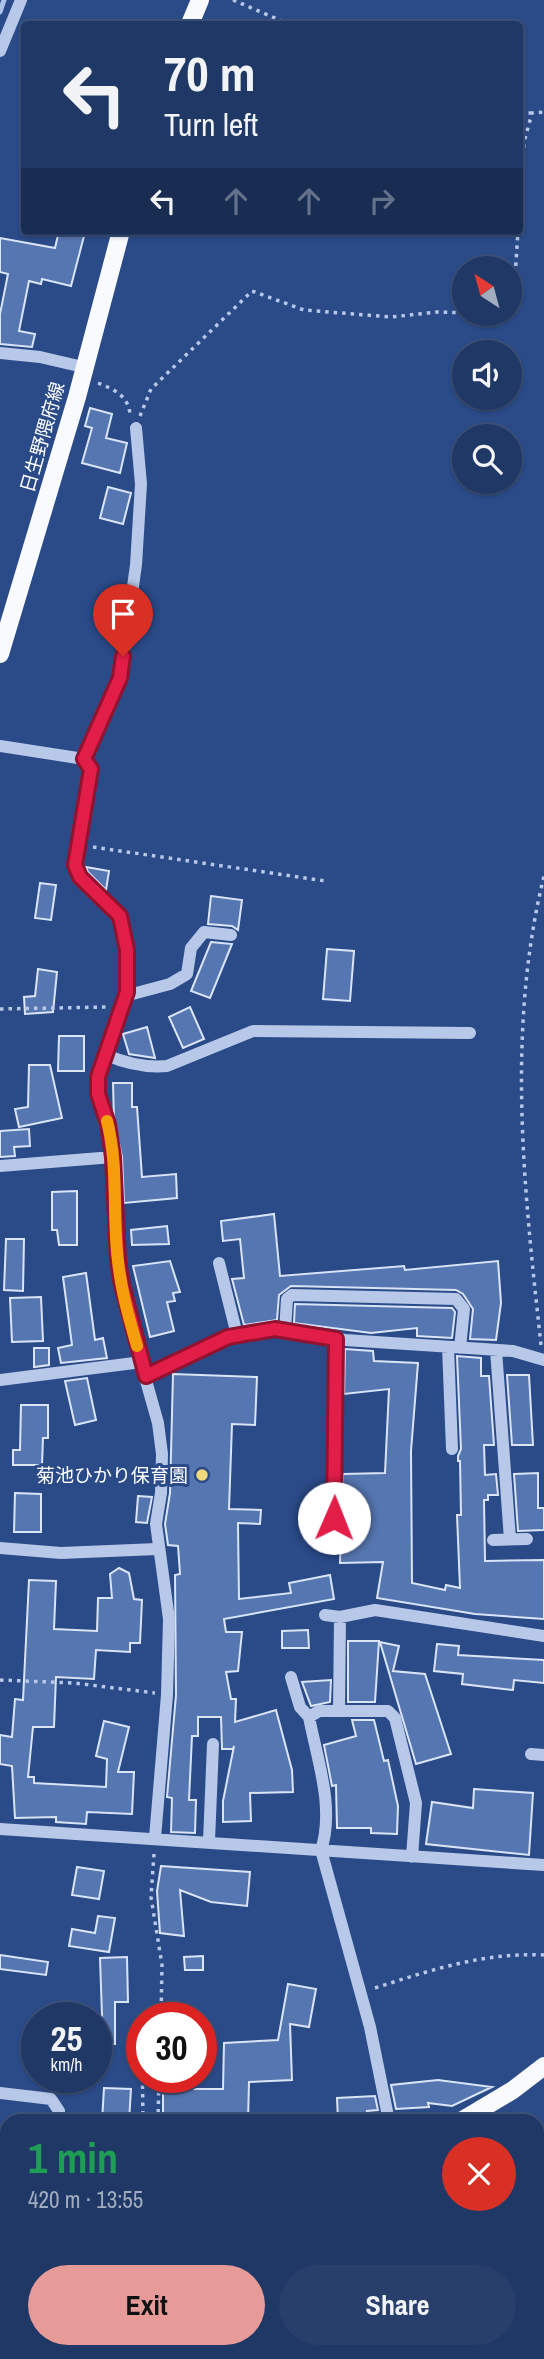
<!DOCTYPE html>
<html lang="en">
<head>
<meta charset="utf-8">
<style>
	:root { --surface:#203866; --page:#283f6c; --text:#f1f3f6; --muted:#a2acbf; --line:#3d527a; --accent:#e69b98 }
	body { margin:0; font-family:"Archivo Narrow","Noto Sans JP",sans-serif; background:var(--page); color:var(--text); height:100vh; display:flex; flex-direction:column; font-size:26px; white-space:nowrap }
	* { box-sizing:border-box; margin:0 }
	p { font-size:23px; color:var(--muted) }
	.icon { flex:none; width:38px; height:38px; fill:none; stroke:currentColor; stroke-width:2; stroke-linecap:round; stroke-linejoin:round }
	.map { position:relative; flex:1; overflow:hidden }
	.panel { position:absolute; left:0px; top:2114px; width:544px; height:245px; display:flex; flex-direction:column; background:var(--surface); border-radius:21px 21px 0 0; box-shadow:0 2px 5px #0004,0 0 0 2px var(--line) }
	.panel>* { flex:none }
	.top-card { position:absolute; left:21px; top:21px; width:502px; height:214px; border-radius:7px; box-shadow:0 2px 5px #0004,0 0 0 2px var(--line); background:#203866; color:var(--text); overflow:hidden }
	.needle { width:46px; rotate:324deg }
	.fabs { position:absolute; left:452px; top:256px; display:grid; gap:14px }
	.fabs a { display:grid; place-items:center; width:70px; height:70px; border-radius:50%; background:var(--surface); box-shadow:0 2px 5px #0004,0 0 0 2px var(--line); font-size:35px }
	.speed { position:absolute; left:21px; top:2002px; display:flex; gap:14px; font-size:35px; font-weight:700; text-align:center }
	.speed>* { display:grid; place-content:center; width:91px; height:91px; border-radius:50%; background:var(--surface); box-shadow:0 2px 5px #0004,0 0 0 2px var(--line); line-height:1 }
	.speed small { font-size:18px; font-weight:400 }
	.speed .limit { border:10px solid #d22; background:#fff; color:#111 }
	.pin { position:absolute; display:grid; place-items:center; width:60px; height:60px; color:#fff; margin:-72px -30px; border-radius:50% 50% 50% 0; rotate:-45deg; box-shadow:0 0 7px #0007 }
	.pin .icon { rotate:45deg }
	.me { position:absolute; width:77px; margin:-38px; rotate:1deg; stroke-linejoin:round; filter:drop-shadow(0 0 5px #0008) }
	.turn { display:flex; align-items:center; gap:24px; height:147px; padding:0 28px; font-size:32px }
	.turn .icon { width:91px; height:91px; stroke-width:2.5 }
	.turn b { display:block; font-size:49px; line-height:60px }
	.lanes { display:flex; align-items:center; height:66px; padding:0 28px; background:#0003; justify-content:center; gap:35px; direction:ltr }
	.lanes .off { opacity:.35 }
	.round { display:grid; place-items:center; flex:none; width:74px; height:74px; border-radius:37px; background:var(--page) }
	.headline { display:flex; align-items:center; justify-content:space-between; height:119px; padding:0 28px }
	h1 { font-size:42px; font-weight:700; line-height:52px; color:#1e9e55 }
	.action { display:flex; gap:14px; margin-top:auto; padding:14px 28px }
	.action a { flex:1; height:80px; border-radius:42px; background:var(--accent); color:#111; font-size:28px; font-weight:700; line-height:80px; text-align:center }
	.action a+a { background:var(--page); color:var(--text) }
	.map>svg:first-child { display:block }
	.lines { fill:none; stroke-linecap:round; stroke-linejoin:round }
	.stream { stroke:#acc2e8; stroke-width:5 }
	.building { fill:#5676b1; stroke:#dae4f7; stroke-width:2 }
	.path { stroke:#b7c8e8; stroke-width:3.5; stroke-dasharray:3.5 5; stroke-linecap:butt }
	.minor { stroke:#b7c8e8; stroke-width:12 }
	.major { stroke:#f9fafe; stroke-width:18 }
	.route-casing { stroke:#92132f; stroke-width:18 }
	.route { stroke:#e11d48; stroke-width:12 }
	.slow { stroke:#f59e0b; stroke-width:12 }
	.poi-dot { fill:#efd97e; stroke:#2a4a88; stroke-width:2.5 }
	.labels { text-anchor:middle; dominant-baseline:central; stroke-width:6; stroke-linejoin:round; paint-order:stroke }
	.street-label { font-size:19px; fill:#fff; stroke:#2a4a88 }
	.poi-label { font-size:19px; fill:#fff; stroke:#2a4a88; text-anchor:end }
</style>
</head>
<body>
<div class="map">
<svg width="544" height="2359" viewBox="0 0 544 2359">
	<rect width="100%" height="100%" fill="#2a4a88"/>
	<g class="lines">
		<!-- stream -->
		<path class="stream" d="M0,12l4,-12"/>
	</g>
	<!-- building -->
	<path class="building" d="M59,231l25,5 -13,50 -29,-7 -1,5 -12,-3 -10,50 16,3 -3,13 -32,-3v-30l8,-40 -8,-2v-34l55,10z
		M90,408l22,6 -6,24 21,5 -7,30 -38,-10 10,-35 -7,-2z
		M108,487l23,6 -8,31 -23,-6z
		M86,867l23,4 -3,19 -18,-18z
		M40,883l16,2 -5,35 -16,-2z
		M211,896l31,4 -4,30 -6,-4 -24,-2z
		M211,942l21,2 -22,54 -19,-7z
		M327,949l27,2 -4,50 -27,-2z
		M38,969l19,3 -4,40 -28,2 -1,-17 11,-1z
		M190,1007l14,32 -21,9 -14,-31z
		M147,1027l8,31 -26,-4 -6,-20z
		M59,1036h25v35h-26z
		M29,1065h21l12,53 -43,9 -4,-18 13,-2z
		M113,1083h19v24h5l5,70 34,-3 1,24 -53,5 -2,-46 -8,-36z
		M29,1129l1,17 -16,1 1,9 -15,1v-26z
		M77,1191v54h-18l-2,-15h-5v-38z
		M274,1214l6,62 124,-10 1,4 93,-9 3,42 -5,37 -26,-1 3,-30 -10,-15 -7,-4 -165,-4 -12,9 -2,25 -33,5 -12,-46 12,-1 -4,-39 -17,2 -2,-20z
		M167,1226l2,18 -37,1 -1,-15z
		M6,1239h18l-1,52 -19,-1z
		M170,1261l10,31 -7,1 2,8 -8,1 7,29 -24,6 -17,-71z
		M86,1273l9,67 8,-2 4,20 -46,5 -3,-15 14,-3 -9,-68z
		M41,1297l2,44 -31,1 -2,-44z
		M295,1304l157,4 3,4 -3,26 -35,-2v-8l-46,5 -77,-10z
		M34,1348h15v17l-15,2z
		M345,1349l28,2 1,10 44,2 -7,88 1,132 33,7 1,-5 14,3 -3,-73h4l-1,-54h-2v-5l3,-7 -4,-93 24,2v18h8l5,69h-10l1,30 11,-1 2,21h-10v5h-4l1,61 59,-1v59l-69,-5 -98,-16 6,-36 -43,1 3,-89 42,-1 4,-84 -45,5z
		M173,1374l84,3 -2,48 -23,-1 -3,85 32,1 -1,14 -22,-1 1,76 52,-6 -2,-10 41,-8 4,24 -110,20 2,13h16l-4,39 -12,1 5,27h5l-1,23 41,-12 16,60 1,22 -43,1 1,28 -28,1v-21l11,-55 -1,3h-11l-1,-32h-23v19h-6l-3,64h7l-1,33 -24,-1 1,-34 -5,-1 9,-102 -1,-120 5,-1 -2,-28 -10,-1 -3,-21 5,-31z
		M507,1375h22l4,70h-21z
		M87,1378l9,42 -21,5 -10,-44z
		M21,1405h27v33h-5l-1,27h-29v-15h7z
		M538,1473v35h6v22l-26,1 -4,-57z
		M15,1493l26,1v38h-27z
		M138,1496l14,1 -5,26 -11,-1z
		M119,1568l10,5 5,26 8,1 -2,43h-10v9l-34,-2 -2,29 -38,-2 -2,50h-21l-5,50h6v6l72,4 1,-28 -11,-3 8,-35 25,6 -11,45h16l-2,42 -45,-2 -1,12 -30,-2v-5l-41,1 -3,-52 -12,-2v-29l12,2 3,-38 8,1 6,-120 27,1 -2,48 43,2 1,-33h14l-2,-24z
		M308,1630l1,18h-27v-17z
		M348,1641h31l-4,61h-27z
		M380,1642l19,4 -6,25 32,3 26,80 -35,10z
		M437,1644l22,2 -1,9 86,5v23l-30,-3 -1,10 -51,-6 1,-10 -29,-3z
		M331,1680l-1,22 -19,4 -9,-24z
		M352,1720h22l10,41 4,-1 10,46 -1,28 -26,-1v-5h-34l-1,-43 -4,1 -8,-41 32,-9z
		M474,1789l59,4 -4,62 -103,-11 6,-42 41,6z
		M161,1866l89,6 -3,34 -36,-4 -31,-12 4,46 -24,-3 -3,-42z
		M77,1867l27,4 -5,28 -27,-4z
		M98,1916l17,2 -6,34 -40,-6 3,-17 23,4z
		M0,1955l48,7 -2,13 -46,-6z
		M203,1956v14h-18l-1,-13z
		M127,1957l1,45h-13v42h-12l-3,-86z
		M288,1984l28,5 -7,38 -19,-3 2,56 -43,2 -1,39h-85v-44h25v12h35l1,-46 54,-3z
		M438,2080l54,7 -40,19 -24,-3 1,4 -33,2 -5,-24z
		M104,2088l27,1 -2,32h-27z
		M375,2096l3,14 -11,1v10h-29l-1,-23z"/>
	<g class="lines">
		<!-- path -->
		<path class="path" d="M233,0l56,24
			M520,113h12
			M520,207l4,-65 8,-29 12,-1
			M509,290l6,-13 3,-46
			M98,383c15,6 30,12 32,31
			M140,416l11,-27 101,-98 52,19 87,7 46,-5 31,1
			M93,847l233,34
			M0,1009l106,-2
			M541,1345c-17,-156 -35,-315 3,-469
			M0,1680l74,3 81,10
			M154,1854l-3,43 11,68 -1,53
			M375,1988c56,-18 110,-36 169,-33
			M142,2018v-2
			M142,2043l1,78
			M158,2121l1,-44
			M160,2359l1,-7"/>
		<!-- minor -->
		<path class="minor" d="M0,51l21,-51
			M0,353l40,4 43,10
			M0,746l84,13 7,10 -15,96 4,12 40,39 7,34v42l-29,85v17l15,63 5,103 8,50 32,113 4,31 -1,39 -5,31 13,95 -2,76 -12,143
			M84,759l36,-81 16,-113 5,-81 -5,-56
			M125,996l45,-12 17,-10 4,-26 13,-16 27,3
			M106,1055c19,8 40,13 61,11l86,-35 217,2
			M0,1166l113,-9
			M219,1263l18,72
			M285,1331l2,-32 5,-4 164,4 8,10 -4,39
			M448,1347l4,102
			M496,1350l14,189
			M146,1376l82,-39 47,-8 70,11 168,11 31,9
			M0,1380l142,-18
			M493,1540l34,-1
			M334,1544l2,-205
			M0,1548l61,5 96,-4
			M325,1615l15,2 35,-7 169,26
			M291,1677l9,30 9,10
			M339,1711l1,-94
			M531,1754l13,1
			M0,1829l544,36
			M209,1841l4,-97
			M0,2093l51,6 8,12 -2,10
			M389,2121l-19,-94 -49,-177c14,-42 -4,-91 -12,-133l10,-6h69l7,7 21,85 -4,54
			M537,2234l7,-1
			M537,2326l7,-1
			M444,2352l2,7
			M252,2359l1,-7"/>
		<!-- major -->
		<path class="major" d="M190,24l10,-24
			M0,654l77,-257 44,-166
			M461,2121l52,-31 31,-24
			M0,2160l7,1"/>
	</g>
	<g class="lines">
		<!-- route casing -->
		<g class="route-casing">
			<path id="route" d="M123,656l-3,22 -36,81 7,10 -16,96 5,12 40,39 7,34v42l-29,85v17l10,30 5,33 5,103 4,25 24,91 82,-39 47,-8 61,10 -2,179"/>
		</g>
		<!-- route -->
		<use href="#route" class="route"/>
		<!-- slow -->
		<path class="slow" d="M107,1121c12,46 5,94 11,140 3,29 11,57 19,85"/>
	</g>
	<!-- markers -->
	<circle class="poi-dot" cx="202" cy="1475" r="7"/>
	<g class="labels">
		<!-- street labels -->
		<g class="street-label">
			<text transform="translate(42 437) rotate(-74)">日生野隈府線</text>
		</g>
		<!-- poi labels -->
		<g class="poi-label">
			<text x="188" y="1475">菊池ひかり保育園</text>
		</g>
	</g>
</svg>
<div class="fabs">
<a><svg class="needle" viewBox="-14 -14 28 28"><path d="M0-13l5 13h-10z" fill="#e53935"/><path d="M0 13l5-13h-10z" fill="#a2acbf"/></svg></a>
<a><svg class="icon" aria-label="sound" viewBox="0 0 24 24"><path d="M4 9h4l5-4v14l-5-4H4zM17 9q2 3 0 6"/></svg></a>
<a><svg class="icon" aria-label="search" viewBox="0 0 24 24"><circle cx="10" cy="10" r="6"/><path d="M15 15l6 6"/></svg></a>
</div>
<div class="speed"><div>25<small>km/h</small></div><div class="limit">30</div></div>
<div class="pin" style="left:123px;top:656px;background:#d93025"><svg class="icon" aria-label="arrive" viewBox="0 0 24 24"><path d="M6 21V4h12l-3 4 3 4H6"/></svg></div>
<svg class="me" style="left:334px;top:1518px" viewBox="-20 -20 40 40"><circle r="19" fill="#fff"/><path d="M0-13L10 11 0 6-10 11z" fill="#e11d48"/></svg>
<div class="top-card">
<div class="turn"><svg class="icon" aria-label="left" viewBox="0 0 24 24"><path d="M17 20v-9H6M10 6l-5 5 5 5"/></svg><div><b>70 m</b>Turn left</div></div>
<div class="lanes"><svg class="icon" aria-label="left" viewBox="0 0 24 24"><path d="M17 20v-9H6M10 6l-5 5 5 5"/></svg><svg class="icon off" aria-label="ahead" viewBox="0 0 24 24"><path d="M12 20V5M6 11l6-6 6 6"/></svg><svg class="icon off" aria-label="ahead" viewBox="0 0 24 24"><path d="M12 20V5M6 11l6-6 6 6"/></svg><svg class="icon off" aria-label="right" viewBox="0 0 24 24"><path d="M7 20v-9h11M14 6l5 5-5 5"/></svg></div>
</div>
<section class="panel">
<div class="headline"><div><h1>1 min</h1><p>420 m · 13:55</p></div><a class="round" style="background:#d93025;color:#fff"><svg class="icon" aria-label="close" viewBox="0 0 24 24"><path d="M6 6l12 12M18 6L6 18"/></svg></a></div>
<div class="action"><a>Exit</a><a>Share</a></div>
</section>
</div>
</body>
</html>
